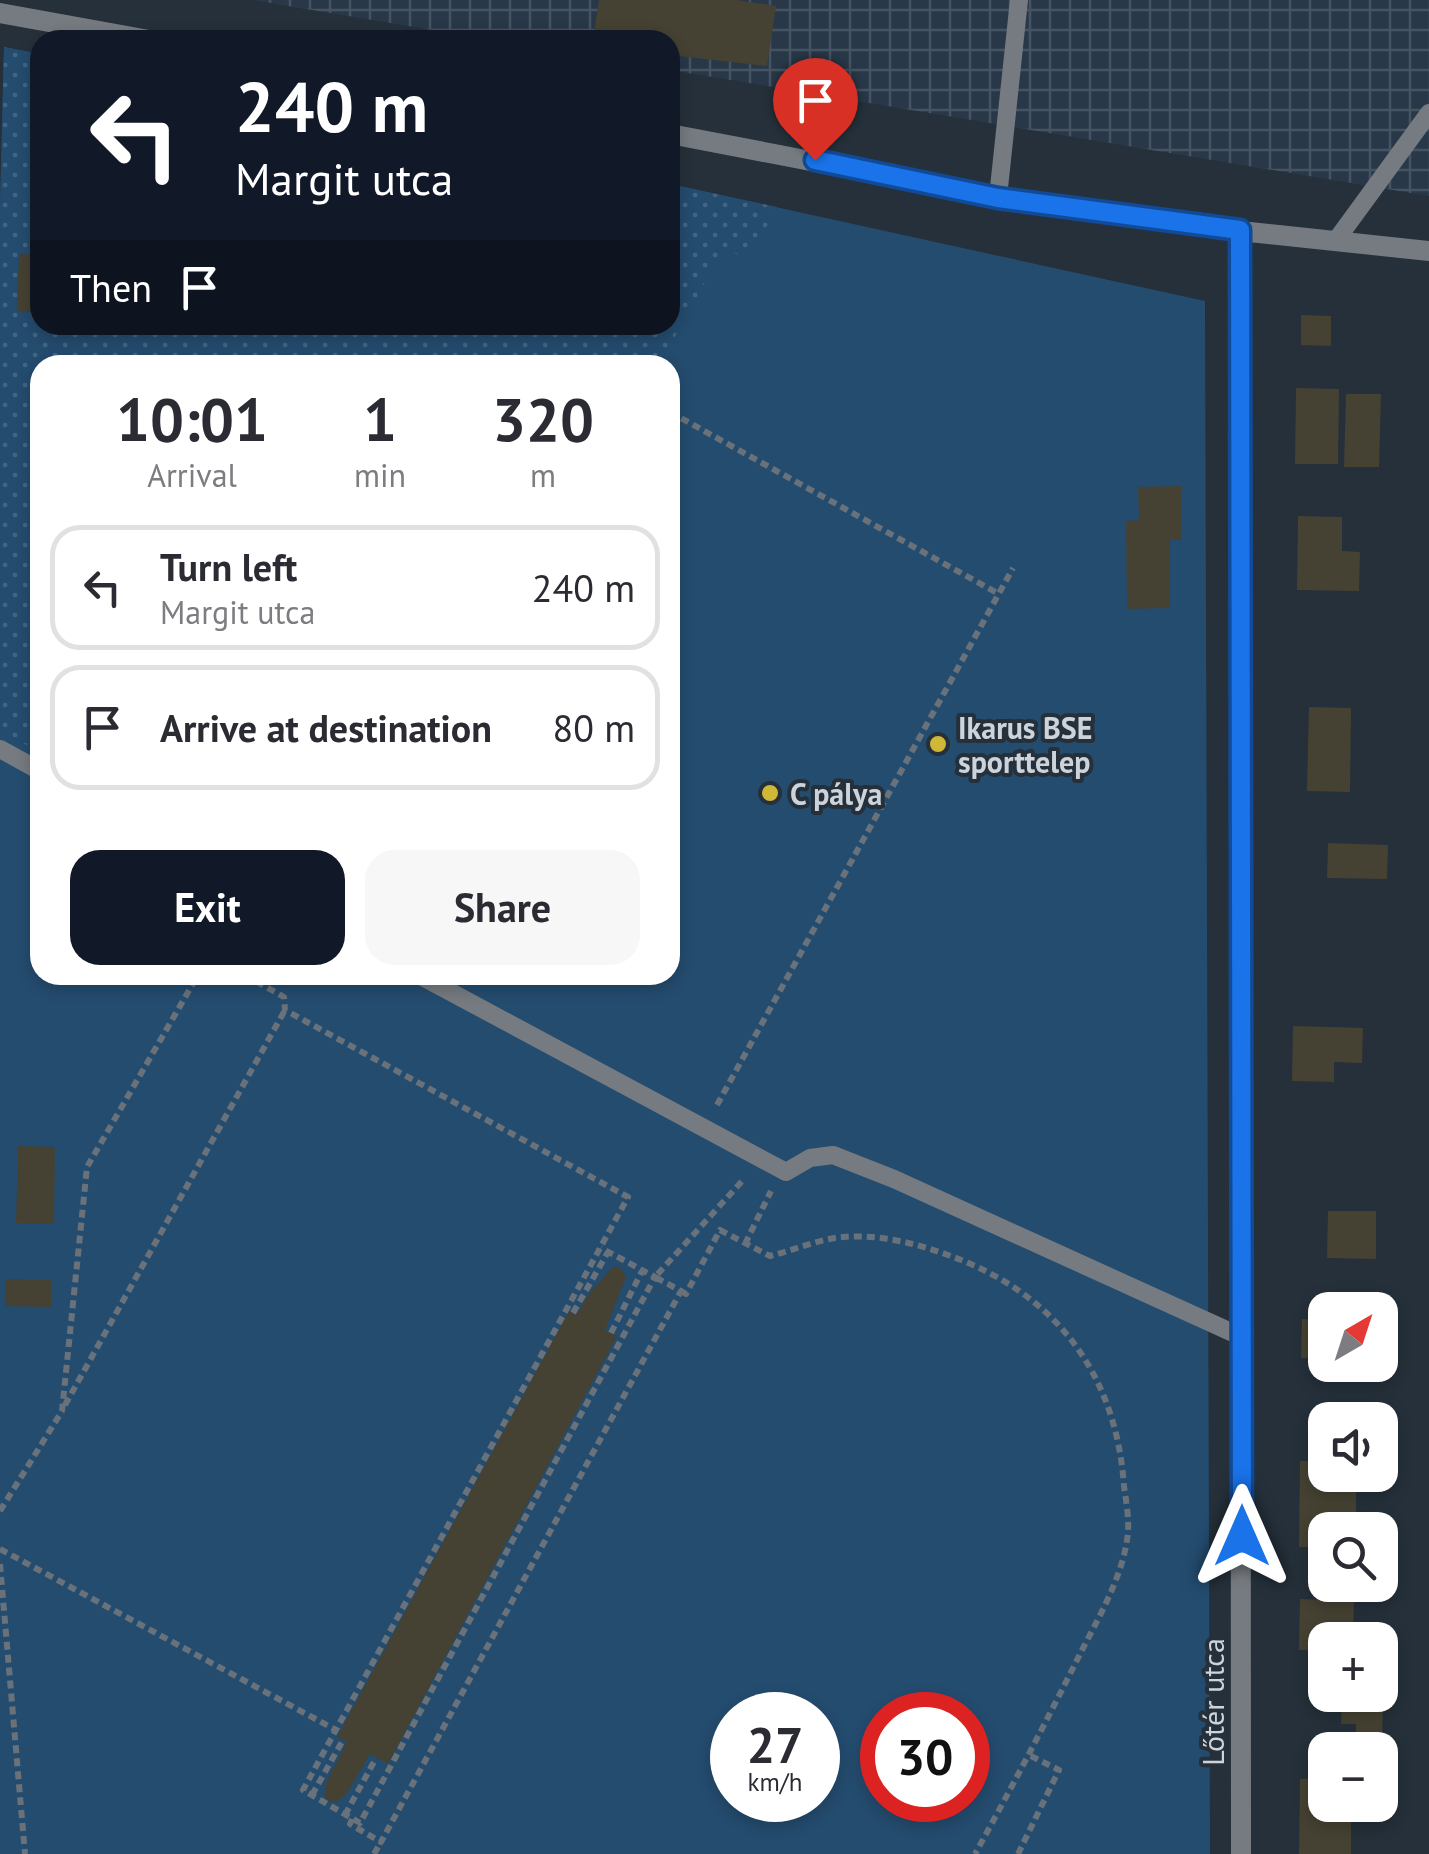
<!DOCTYPE html>
<html lang="en">
<head>
<meta charset="utf-8">
<style>
	:root { --surface:#fff; --page:#f7f7f7; --text:#2b2b33; --muted:#7c7c81; --line:#e1e1e2; --accent:#111827 }
	body { margin:0; font-family:"PT Sans",sans-serif; background:var(--page); color:var(--text); height:100vh; display:flex; flex-direction:column; font-size:38px; white-space:nowrap }
	* { box-sizing:border-box; margin:0 }
	p { font-size:32px; color:var(--muted) }
	.icon { flex:none; width:55px; height:55px; fill:none; stroke:currentColor; stroke-width:2; stroke-linecap:round; stroke-linejoin:round }
	.map { position:relative; flex:1; overflow:hidden }
	.panel { position:absolute; left:30px; top:355px; width:650px; height:630px; display:flex; flex-direction:column; background:var(--surface); border-radius:30px; box-shadow:0 5px 15px #0003 }
	.panel>* { flex:none }
	.guide { position:absolute; left:30px; top:30px; width:650px; height:305px; border-radius:30px; box-shadow:0 5px 15px #0003; background:#111827; color:#fff; overflow:hidden }
	.needle { width:65px; rotate:39deg }
	.tools { position:absolute; left:1308px; top:1292px; display:grid; gap:20px }
	.tools a { display:grid; place-items:center; width:90px; height:90px; border-radius:20px; background:var(--surface); box-shadow:0 5px 15px #0003; font-size:50px }
	.speed { position:absolute; left:710px; top:1692px; display:flex; gap:20px; font-size:50px; font-weight:700; text-align:center }
	.speed>* { display:grid; place-content:center; width:130px; height:130px; border-radius:50%; background:var(--surface); box-shadow:0 5px 15px #0003; line-height:1 }
	.speed small { font-size:25px; font-weight:400 }
	.speed .limit { border:15px solid #d22; background:#fff; color:#111 }
	.pin { position:absolute; display:grid; place-items:center; width:85px; height:85px; color:#fff; margin:-102px -42px; border-radius:50% 50% 50% 0; rotate:-45deg; box-shadow:0 0 10px #0007 }
	.pin .icon { rotate:45deg }
	.me { position:absolute; width:110px; margin:-55px; rotate:0deg; stroke-linejoin:round; filter:drop-shadow(0 0 8px #0008) }
	.turn { display:flex; align-items:center; gap:35px; height:210px; padding:0 40px; font-size:45px }
	.turn .icon { width:130px; height:130px; stroke-width:2.5 }
	.turn b { display:block; font-size:70px; line-height:85px }
	.then { display:flex; align-items:center; height:95px; padding:0 40px; background:#0003; gap:20px; font-size:38px }
	.eta { display:flex; justify-content:space-evenly; align-items:center; height:170px; text-align:center }
	.eta b { font-size:60px; font-weight:600; line-height:70px }
	.cta { display:flex; gap:20px; margin-top:auto; padding:20px 40px }
	.cta a { flex:1; height:115px; border-radius:30px; background:var(--accent); color:#fff; font-size:40px; font-weight:600; line-height:115px; text-align:center }
	.cta a+a { background:var(--page); color:var(--text) }
	ul { padding:0; list-style:none }
	li { display:flex; align-items:center; gap:30px; height:125px; margin:0 20px 15px; padding:0 20px; border:5px solid var(--line); border-radius:30px }
	li div { flex:1 }
	li b { display:block; font-size:38px }
	li em { font-style:normal }
	.map>svg:first-child { display:block }
	.industrial { fill:url(#industrial-grid) }
	.green { fill:#244c6f; fill-rule:evenodd }
	.park { fill:url(#park-dots) }
	.building { fill:#454233 }
	.lines { fill:none; stroke-linecap:round; stroke-linejoin:round }
	.path { stroke:#69727b; stroke-width:6; stroke-dasharray:8 5; stroke-linecap:butt }
	.service { stroke:#767b81; stroke-width:18 }
	.minor { stroke:#767b81; stroke-width:20 }
	.route-casing { stroke:#114b97; stroke-width:25 }
	.route { stroke:#1a73e8; stroke-width:18 }
	.poi-dot { fill:#cfb837; stroke:#25303a; stroke-width:4 }
	.labels { text-anchor:middle; dominant-baseline:central; stroke-width:8; stroke-linejoin:round; paint-order:stroke }
	.poi-label { font-size:30px; font-weight:bold; fill:#ccd3da; stroke:#25303a; text-anchor:start }
	.street-label { font-size:30px; fill:#ccd3da; stroke:#25303a }
</style>
</head>
<body>
<div class="map">
<svg width="1429" height="1854" viewBox="0 0 1429 1854">
	<defs>
		<pattern id="industrial-grid" width="8" height="8" patternUnits="userSpaceOnUse" patternTransform="scale(2.5)"><rect width="8" height="8" fill="#283848"/><path d="M0 4h8M4 0v8" fill="none" stroke="#465462"/></pattern>
		<pattern id="park-dots" width="8" height="8" patternUnits="userSpaceOnUse" patternTransform="scale(2.5)"><rect width="8" height="8" fill="#244c6f"/><path d="M2 2h.1M6 6h.1" fill="none" stroke="#436583" stroke-width="1.8" stroke-linecap="round"/></pattern>
	</defs>
	<rect width="100%" height="100%" fill="#25303a"/>
	<!-- industrial -->
	<path class="industrial" d="M252,0h1177v196l-759,-126v-30h-178z"/>
	<!-- green -->
	<path class="green" d="M4,47l36,7v271h630v-141l535,117 5,1553h-1210v-1645zM40,365h630v610h-630zM732,1715h86v85h-86zM882,1715h86v85h-86z"/>
	<!-- park -->
	<path class="park" d="M4,47l36,7v271h630v-141l107,23 -28,53 -25,-12 -65,117h-619v387l-40,-21v-522z"/>
	<!-- building -->
	<path class="building" d="M599,0h138l39,6 -9,60 -97,-11v-15h-77z
		M19,254l21,1v58l-23,-2z
		M1301,315l30,1v30l-30,-1z
		M1296,388l43,1 -1,75h-43z
		M1346,394h35l-2,73h-35z
		M1181,486l1,54h-12v68l-43,1 -1,-88 13,-1 -1,-33z
		M1298,516l44,1v34l18,1 -1,39 -62,-1z
		M1309,707l42,1 -1,84 -43,-1z
		M1328,843l60,2 -1,34 -60,-1z
		M1293,1026l70,2 -1,35 -28,-1v20l-42,-1z
		M18,1146l37,1 -1,77 -38,-1z
		M1328,1211h48v48l-49,-1z
		M613,1267l8,1 5,9 -21,53 12,6 -229,428 -18,-10 -23,39 -10,9h-9l-4,-8 3,-13 20,-39 -10,-5 232,-426 7,4 15,-24z
		M5,1279l46,1v27l-46,-1z
		M1302,1319l23,1v38h-24z
		M1300,1461h25v14h31v55h-31v17h-26z
		M1300,1599l54,2 -1,39h-28v10h-26z
		M1342,1695h41l-1,47h-26v-18h-15z
		M1325,1778v27h26v49h-52l1,-75z"/>
	<g class="lines">
		<!-- path -->
		<path class="path" d="M670,412l329,182
			M245,975l39,22 1,13 343,187 -325,593 57,33 295,-546 -54,-29
			M717,1105l296,-537
			M745,1244l26,-53
			M681,1291l5,3 34,-64 50,26c24,-6 49,-17 73,-19 35,-3 72,6 105,18 107,38 168,118 176,231 2,15 5,31 4,46 -4,44 -31,88 -50,126 -33,66 -67,131 -103,196
			M573,1313l35,-61
			M611,1333l31,-62
			M65,1405l220,-395
			M0,1511l62,-100 25,-244 111,-192
			M0,1549l336,181
			M0,1564l25,290
			M312,1795l31,-55
			M345,1815l31,-57
			M352,1819l-2,5 31,18 300,-551 -26,-14 89,-98
			M374,1854l7,-12
			M1018,1854l41,-84 -30,-15"/>
		<!-- service -->
		<path class="service" d="M998,197l21,-197
			M1337,239l92,-126
			M0,749l40,22
			M419,975l367,197 24,-14 23,-3 61,24 348,158"/>
		<!-- minor -->
		<path class="minor" d="M0,13l149,27
			M670,134l328,63 242,34 189,20
			M1240,231l1,1623"/>
	</g>
	<g class="lines">
		<!-- route casing -->
		<g class="route-casing">
			<path id="route" d="M815,160l183,38 242,32 2,1306"/>
		</g>
		<!-- route -->
		<use href="#route" class="route"/>
	</g>
	<!-- markers -->
	<g class="poi-dot">
		<circle cx="938" cy="744" r="10"/>
		<circle cx="770" cy="793" r="10"/>
	</g>
	<g class="labels">
		<!-- poi labels -->
		<g class="poi-label">
			<text x="958" y="727">Ikarus BSE<tspan x="958" dy="34">sporttelep</tspan></text>
			<text x="790" y="793">C pálya</text>
		</g>
		<!-- street labels -->
		<g class="street-label">
			<text transform="translate(1212 1702) rotate(-90)">Lőtér utca</text>
		</g>
	</g>
</svg>
<div class="tools">
<a><svg class="needle" viewBox="-14 -14 28 28"><path d="M0-13l5 13h-10z" fill="#e53935"/><path d="M0 13l5-13h-10z" fill="#7c7c81"/></svg></a>
<a><svg class="icon" aria-label="sound" viewBox="0 0 24 24"><path d="M4 9h4l5-4v14l-5-4H4zM17 9q2 3 0 6"/></svg></a>
<a><svg class="icon" aria-label="search" viewBox="0 0 24 24"><circle cx="10" cy="10" r="6"/><path d="M15 15l6 6"/></svg></a>
<a>+</a>
<a>−</a>
</div>
<div class="speed"><div>27<small>km/h</small></div><div class="limit">30</div></div>
<div class="pin" style="left:815px;top:160px;background:#d93025"><svg class="icon" aria-label="arrive" viewBox="0 0 24 24"><path d="M6 21V4h12l-3 4 3 4H6"/></svg></div>
<svg class="me" style="left:1242px;top:1536px" viewBox="-20 -20 40 40"><path d="M0-17L14 15 0 8-14 15z" fill="#1a73e8" stroke="#fff" stroke-width="4"/></svg>
<div class="guide">
<div class="turn"><svg class="icon" aria-label="left" viewBox="0 0 24 24"><path d="M17 20v-9H6M10 6l-5 5 5 5"/></svg><div><b>240 m</b>Margit utca</div></div>
<div class="then">Then<svg class="icon" aria-label="arrive" viewBox="0 0 24 24"><path d="M6 21V4h12l-3 4 3 4H6"/></svg></div>
</div>
<section class="panel">
<div class="eta">
<div><b>10:01</b><p>Arrival</p></div>
<div><b>1</b><p>min</p></div>
<div><b>320</b><p>m</p></div>
</div>
<ul>
<li><svg class="icon" aria-label="left" viewBox="0 0 24 24"><path d="M17 20v-9H6M10 6l-5 5 5 5"/></svg><div><b>Turn left</b><p>Margit utca</p></div><em>240 m</em></li>
<li><svg class="icon" aria-label="arrive" viewBox="0 0 24 24"><path d="M6 21V4h12l-3 4 3 4H6"/></svg><div><b>Arrive at destination</b></div><em>80 m</em></li>
</ul>
<div class="cta"><a>Exit</a><a>Share</a></div>
</section>
</div>
</body>
</html>
